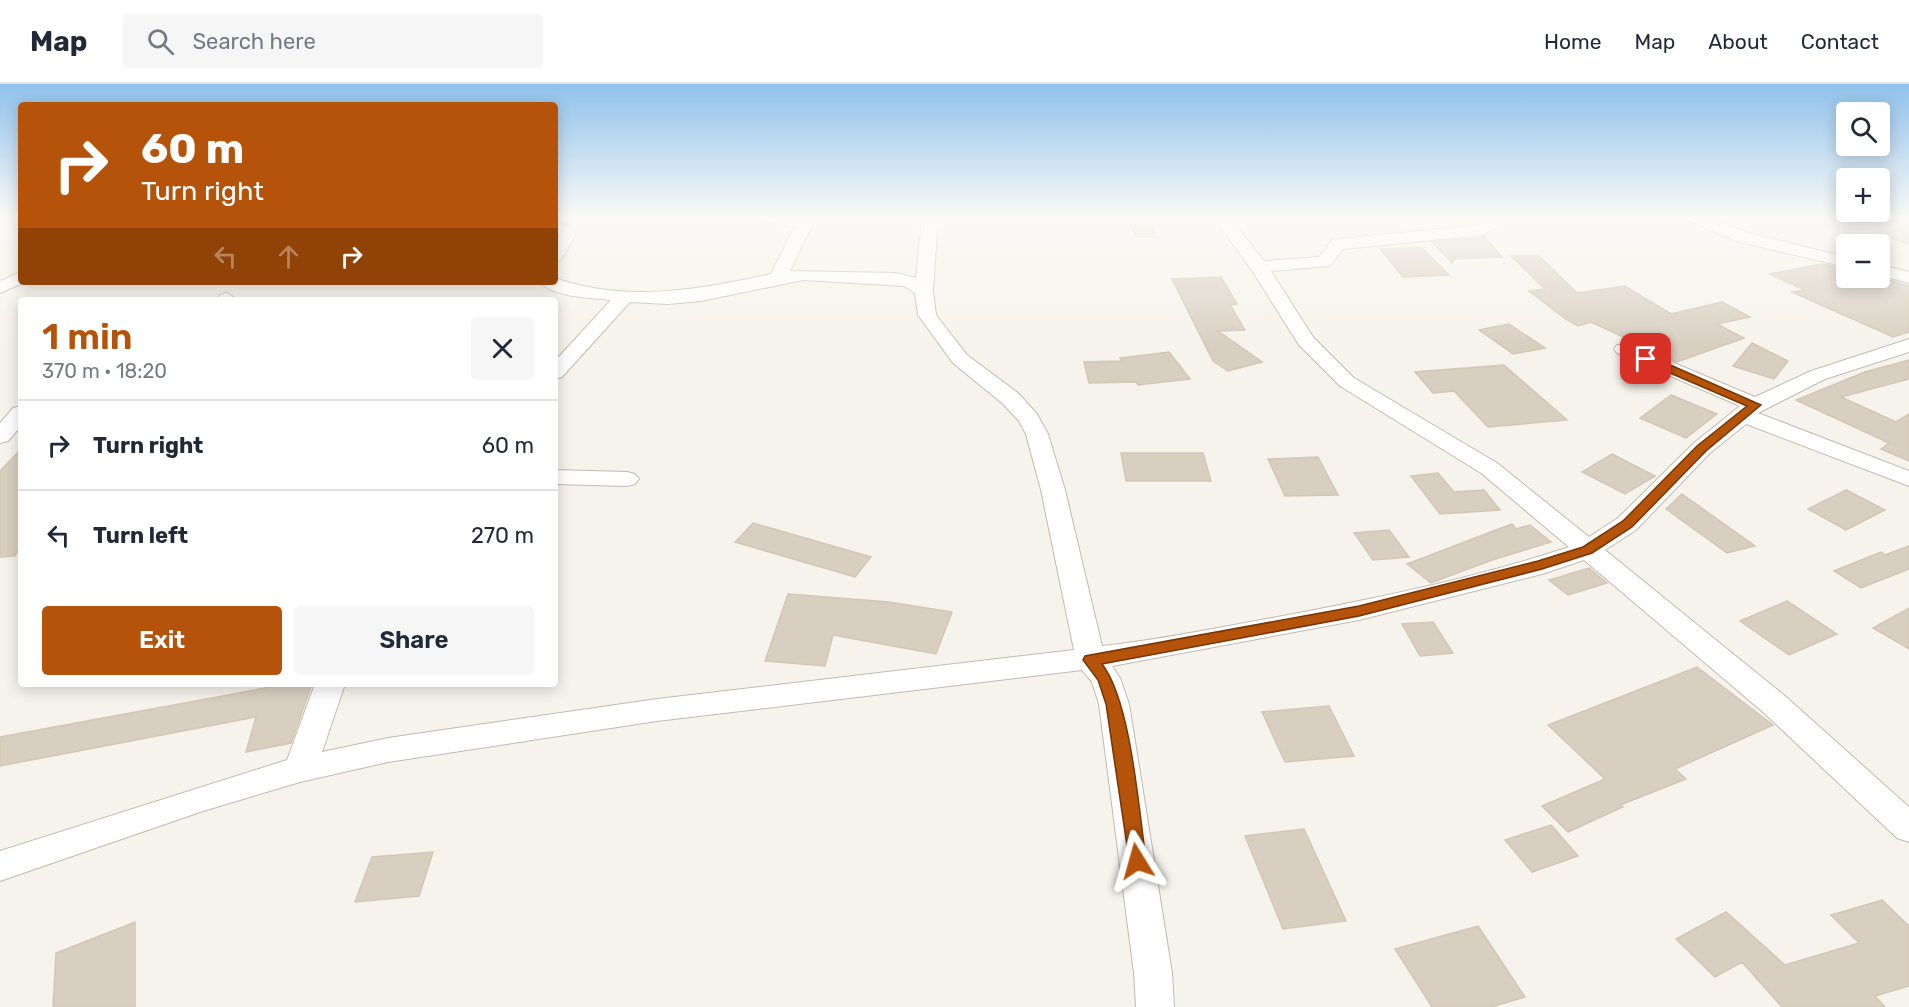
<!DOCTYPE html>
<html lang="en">
<head>
<meta charset="utf-8">
<style>
	:root { --surface:#fff; --page:#f6f6f7; --text:#1f2937; --muted:#747a83; --line:#e0e1e3; --accent:#b45309 }
	body { margin:0; font-family:Rubik,sans-serif; background:var(--page); color:var(--text); height:100vh; display:flex; flex-direction:column; font-size:22px; white-space:nowrap }
	* { box-sizing:border-box; margin:0 }
	p { font-size:20px; color:var(--muted) }
	.icon { flex:none; width:33px; height:33px; fill:none; stroke:currentColor; stroke-width:2; stroke-linecap:round; stroke-linejoin:round }
	.map { position:relative; flex:1; overflow:hidden }
	.drawer { position:absolute; left:18px; top:213px; width:540px; height:390px; display:flex; flex-direction:column; background:var(--surface); border-radius:6px; box-shadow:0 3px 15px #0003 }
	.drawer>* { flex:none }
	.top-card { position:absolute; left:18px; top:18px; width:540px; height:183px; border-radius:6px; box-shadow:0 3px 15px #0003; background:#b45309; color:#fff; overflow:hidden }
	.buttons { position:absolute; left:1836px; top:18px; display:grid; gap:12px }
	.buttons a { display:grid; place-items:center; width:54px; height:54px; border-radius:6px; background:var(--surface); box-shadow:0 3px 15px #0003; font-size:30px }
	.pin { position:absolute; display:grid; place-items:center; width:51px; height:51px; color:#fff; margin:-26px; border-radius:12px; box-shadow:0 3px 9px #0006 }
	.me { position:absolute; width:66px; margin:-33px; rotate:352deg; stroke-linejoin:round; filter:drop-shadow(0 0 4px #0008) }
	.turn { display:flex; align-items:center; gap:21px; height:126px; padding:0 24px; font-size:27px }
	.turn .icon { width:78px; height:78px; stroke-width:2.5 }
	.turn b { display:block; font-size:42px; line-height:51px }
	.lanes { display:flex; align-items:center; height:57px; padding:0 24px; background:#0003; justify-content:center; gap:30px; direction:ltr }
	.lanes .off { opacity:.35 }
	.round { display:grid; place-items:center; flex:none; width:63px; height:63px; border-radius:6px; background:var(--page) }
	.overview { display:flex; align-items:center; justify-content:space-between; height:102px; padding:0 24px }
	h1 { font-size:36px; font-weight:600; line-height:45px; color:var(--accent) }
	.cta { display:flex; gap:12px; margin-top:auto; padding:12px 24px }
	.cta a { flex:1; height:69px; border-radius:6px; background:var(--accent); color:#fff; font-size:24px; font-weight:600; line-height:69px; text-align:center }
	.cta a+a { background:var(--page); color:var(--text) }
	ul { padding:0; list-style:none }
	li { display:flex; align-items:center; gap:18px; height:90px; padding:0 24px; border-top:2px solid var(--line) }
	li div { flex:1 }
	li b { display:block; font-size:22px }
	li em { font-style:normal }
	header { display:flex; align-items:center; gap:36px; box-sizing:border-box; height:84px; padding:0 30px; background:var(--surface); border-bottom:2px solid var(--line) }
	header strong { font-size:28px }
	nav { display:flex; gap:33px; margin-inline-start:auto; font-size:21px }
	.search { width:420px; height:54px; background:var(--page); display:flex; align-items:center; gap:15px; box-sizing:border-box; padding:0 21px; border-radius:6px; color:var(--muted); font-size:22px }
	.map>svg:first-child { display:block }
	.building { fill:#d8cfc1; stroke:#d3c7b4; stroke-width:1.5 }
	.lines { fill:none; stroke-linecap:round; stroke-linejoin:round }
	.minor-casing { stroke:#c2bbae; stroke-width:2 }
	.minor { fill:#fff; fill-rule:evenodd }
	.route { fill:#b45309; stroke:#753606; stroke-width:1.5 }
</style>
</head>
<body>
<header>
<strong>Map</strong>
<div class="search"><svg class="icon" aria-label="search" viewBox="0 0 24 24"><circle cx="10" cy="10" r="6"/><path d="M15 15l6 6"/></svg>Search here</div>
<nav><a>Home</a><a>Map</a><a>About</a><a>Contact</a></nav>
</header>
<div class="map">
<svg width="1909" height="923" viewBox="0 0 1909 923">
	<rect width="100%" height="100%" fill="#f6f3ec"/>
	<!-- building -->
	<path class="building" d="M1126,133h23l7,20h-20z
		M1444,133h23l5,6 -21,2z
		M1877,133h32v28l-17,-7 -11,8z
		M1485,153l17,20 -48,2 -2,4 -20,-21z
		M1422,164l27,27 -46,2 -23,-28z
		M1511,172h28l38,37 48,-7 46,28 51,-12 28,15 -33,7 27,14 -67,24 -86,-40 -13,4 -12,-7 -37,-28 16,-2z
		M1822,180l24,5v9l34,-1 29,9v46l-16,5 -101,-45 12,-2 -34,-16z
		M1221,193l16,27 -7,1 15,25 -27,1 44,31 -34,9 -15,-10 -41,-82z
		M1509,240l36,24 -32,6 -34,-24z
		M1752,259l36,18 -14,18 -41,-13z
		M1169,268l21,27 -52,6 -2,-3 -47,1 -5,-21 38,-1 -2,-3z
		M1909,276v19l-68,18 55,25 13,-8v47l-28,-12 8,-6 -93,-43 69,-28z
		M1504,281l63,55 -79,7 -34,-36 -21,2 -18,-21z
		M1671,311l46,19 -31,24 -46,-20z
		M21,365v97l-6,10 -15,1v-86z
		M1121,369h82l8,28h-85z
		M1612,370l43,22 -30,18 -43,-22z
		M1318,373l20,38 -53,1 -17,-37z
		M1438,389l16,19 30,-2 16,20 -60,4 -29,-38z
		M1846,406l39,20 -39,20 -38,-21z
		M1682,410l73,52 -28,7 -61,-44z
		M753,439l118,34 -16,20 -120,-35z
		M1512,440l4,5 14,-4 21,17 -59,18 -61,23 -24,-19z
		M1389,446l20,27 -36,3 -19,-27z
		M1909,462v23l-48,19 -27,-17 47,-19 4,3z
		M1589,484l18,15 -39,12 -19,-15z
		M788,510l101,8 63,10 -16,42 -103,-19 -8,31 -60,-5z
		M1787,517l50,33 -48,21 -49,-34z
		M1909,524v41l-36,-21z
		M1433,538l20,31 -33,3 -18,-32z
		M1697,583l76,58 -98,44 11,10 -66,26 3,2 -55,25 -26,-26 63,-27 -57,-54z
		M287,600h25l-21,59 -45,9 10,-35 -256,49v-29z
		M1329,622l25,50 -69,6 -23,-50z
		M1551,741l27,31 -46,16 -27,-32z
		M1304,745l42,92 -63,8 -38,-93z
		M433,768l-14,44 -64,6 17,-45z
		M1882,816l27,26v60l-34,10 10,11h-103l-40,-45 -27,15 -39,-38 50,-27 59,53 74,-22 -28,-28z
		M135,838v85h-82l3,-54z
		M1478,842l47,71 -34,10h-59l-37,-58z"/>
	<g class="lines">
		<!-- minor casing -->
		<g class="minor-casing">
			<path id="minor" d="M755,133l56,3 2,3 -23,48 106,2 20,5 6,-61h16l-5,74 3,24 31,40 51,38 19,21 11,20 17,56 37,156c57,-6 114,-18 170,-28 100,-19 201,-39 297,-71l-88,-74 -141,-87 -41,-41 -48,-76 -38,-52h16l35,44 55,-4 13,-17 6,-1 141,-14 -2,-8h16l3,10 -12,8 -141,14 -13,17 -59,5 42,66 41,41 143,85 92,74 29,-19 76,-75 46,-37 -123,-53 -3,-4 3,-4h14l124,52 56,-26 98,-32v13l-84,27 -67,34 151,58v15l-163,-62 -36,29 -74,77 -31,20 180,146 124,111v35l-12,-4 -134,-126 -179,-152 -42,14 -183,46 -247,46 8,12 9,26 43,269 2,34h-38l-2,-34 -35,-269 -7,-22 -10,-12 -425,51 -269,41 -88,20 -97,29 -203,70v-30l287,-91 28,-76h30l-23,68 66,-14 269,-39 417,-49 -33,-160 -15,-56 -7,-13 -17,-18 -49,-40 -35,-48 -3,-22 -11,-7 -101,-6 -102,21 -33,3 -38,-2 -68,75 -7,2v-18l56,-61c-18,-2 -60,-3 -71,-18h15v-4c70,25 145,12 216,-4l24,-48 -32,-4z
				M1685,133h22l41,16 98,24v10l-110,-26 -49,-21z
				M555,137l17,6 3,9 -14,24 -6,1v-19l4,-6 -4,-4z
				M1880,181l29,7v11l-29,-8z
				M21,188v10h4l-25,11v-12z
				M227,209l9,6 -19,1 3,-5z
				M21,322v20l-13,15 -8,2v-20l13,-15z
				M555,386l72,2 8,2 4,5 -4,5 -8,2 -72,-2z"/>
		</g>
		<!-- minor -->
		<use href="#minor" class="minor"/>
	</g>
	<!-- sky -->
	<linearGradient id="sky" x2="0" y2="1"><stop stop-color="#8fc1ec"/><stop offset="0.51" stop-color="#fbfaf6"/><stop offset="1" stop-color="#fbfaf6" stop-opacity="0"/></linearGradient>
	<rect width="1909" height="262" fill="url(#sky)"/>
	<!-- route -->
	<path class="route" d="M1642,272h8l111,49 -55,46 -74,76 -40,26 -50,16 -183,47 -257,48c29,37 37,147 44,197l-2,5 -7,3 -7,-3 -24,-162 -8,-24 -15,-20 2,-4 274,-50 179,-45 45,-14 40,-26 74,-75 50,-40 -105,-45z"/>
</svg>
<div class="buttons">
<a><svg class="icon" aria-label="search" viewBox="0 0 24 24"><circle cx="10" cy="10" r="6"/><path d="M15 15l6 6"/></svg></a>
<a>+</a>
<a>−</a>
</div>
<div class="pin" style="left:1646px;top:275px;background:#d93025"><svg class="icon" aria-label="arrive" viewBox="0 0 24 24"><path d="M6 21V4h12l-3 4 3 4H6"/></svg></div>
<svg class="me" style="left:1137px;top:777px" viewBox="-20 -20 40 40"><path d="M0-17L14 15 0 8-14 15z" fill="#b45309" stroke="#fff" stroke-width="4"/></svg>
<div class="top-card">
<div class="turn"><svg class="icon" aria-label="right" viewBox="0 0 24 24"><path d="M7 20v-9h11M14 6l5 5-5 5"/></svg><div><b>60 m</b>Turn right</div></div>
<div class="lanes"><svg class="icon off" aria-label="left" viewBox="0 0 24 24"><path d="M17 20v-9H6M10 6l-5 5 5 5"/></svg><svg class="icon off" aria-label="ahead" viewBox="0 0 24 24"><path d="M12 20V5M6 11l6-6 6 6"/></svg><svg class="icon" aria-label="right" viewBox="0 0 24 24"><path d="M7 20v-9h11M14 6l5 5-5 5"/></svg></div>
</div>
<section class="drawer">
<div class="overview"><div><h1>1 min</h1><p>370 m · 18:20</p></div><a class="round"><svg class="icon" aria-label="close" viewBox="0 0 24 24"><path d="M6 6l12 12M18 6L6 18"/></svg></a></div>
<ul>
<li><svg class="icon" aria-label="right" viewBox="0 0 24 24"><path d="M7 20v-9h11M14 6l5 5-5 5"/></svg><div><b>Turn right</b></div><em>60 m</em></li>
<li><svg class="icon" aria-label="left" viewBox="0 0 24 24"><path d="M17 20v-9H6M10 6l-5 5 5 5"/></svg><div><b>Turn left</b></div><em>270 m</em></li>
</ul>
<div class="cta"><a>Exit</a><a>Share</a></div>
</section>
</div>
</body>
</html>
